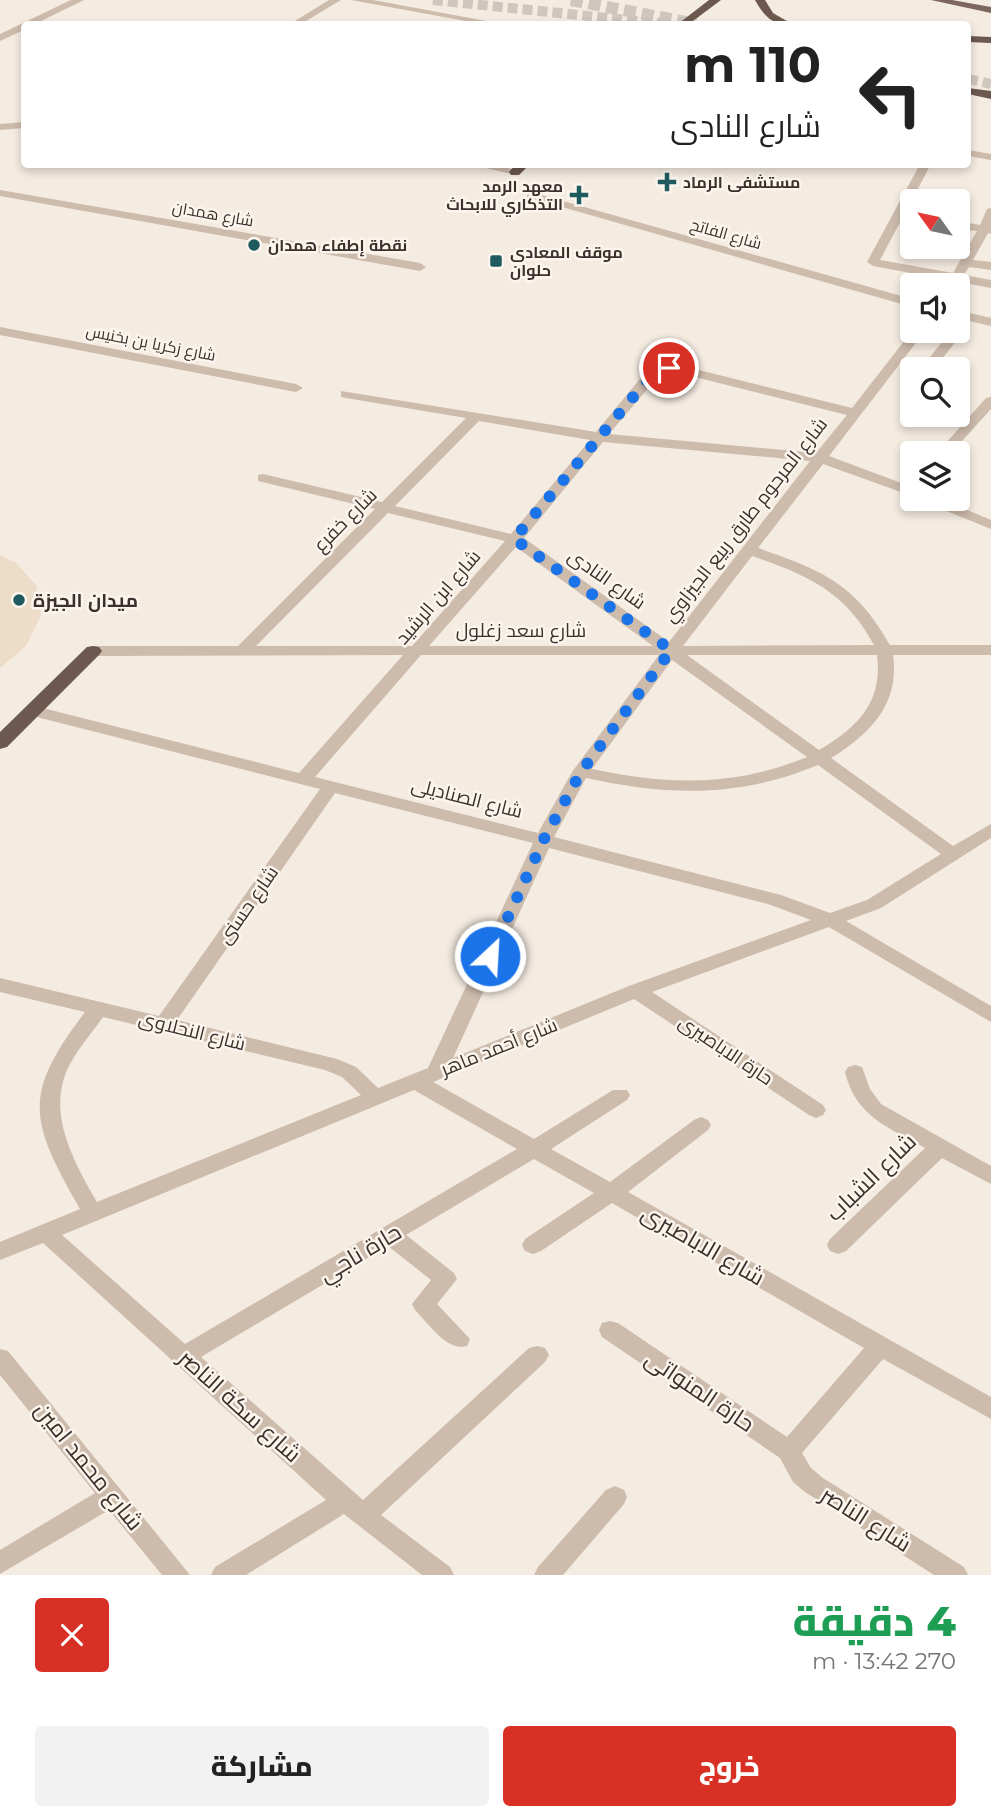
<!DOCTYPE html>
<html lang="ar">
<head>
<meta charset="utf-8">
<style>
	:root { --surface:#fff; --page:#f2f2f2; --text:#222; --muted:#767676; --accent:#d93025 }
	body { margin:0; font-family:Montserrat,Cairo,sans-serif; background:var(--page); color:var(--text); direction:rtl; height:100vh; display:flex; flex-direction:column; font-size:26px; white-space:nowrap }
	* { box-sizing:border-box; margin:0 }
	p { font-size:23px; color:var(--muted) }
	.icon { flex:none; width:38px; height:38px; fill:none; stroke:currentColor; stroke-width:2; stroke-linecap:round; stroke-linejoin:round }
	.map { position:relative; height:1575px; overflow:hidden; direction:ltr }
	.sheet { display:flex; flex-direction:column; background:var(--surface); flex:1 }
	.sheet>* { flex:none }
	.hud { position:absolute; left:21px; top:21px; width:950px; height:147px; border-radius:7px; box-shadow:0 4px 10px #0003; direction:rtl; background:#fff; color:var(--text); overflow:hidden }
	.needle { width:46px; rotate:303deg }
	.fabs { position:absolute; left:900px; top:189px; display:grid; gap:14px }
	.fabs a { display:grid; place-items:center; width:70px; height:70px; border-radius:7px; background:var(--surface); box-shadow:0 4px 10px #0003; font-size:35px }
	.pin { position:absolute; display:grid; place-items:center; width:60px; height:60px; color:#fff; margin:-30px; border:4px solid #fff; border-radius:50%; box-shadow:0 2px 7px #0007 }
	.me { position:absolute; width:77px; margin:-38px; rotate:25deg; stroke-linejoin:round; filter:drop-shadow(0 0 5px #0008) }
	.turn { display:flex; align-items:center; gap:24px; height:147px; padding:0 35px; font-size:32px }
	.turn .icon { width:91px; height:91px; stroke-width:2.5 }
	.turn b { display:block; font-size:49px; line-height:60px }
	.round { display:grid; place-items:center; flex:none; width:74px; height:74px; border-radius:7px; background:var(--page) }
	.head { display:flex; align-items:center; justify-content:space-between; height:119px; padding:0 35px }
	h1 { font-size:42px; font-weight:800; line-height:52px; color:#1e9e55 }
	.action { display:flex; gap:14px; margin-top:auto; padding:14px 35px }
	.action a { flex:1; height:80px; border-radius:7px; background:var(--accent); color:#fff; font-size:28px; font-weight:800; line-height:80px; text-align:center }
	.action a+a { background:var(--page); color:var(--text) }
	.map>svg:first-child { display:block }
	.plaza { fill:#ecdcc8 }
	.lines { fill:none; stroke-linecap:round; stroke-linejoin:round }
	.primary-tunnel { stroke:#cfc6bd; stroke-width:10; stroke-dasharray:10 5; stroke-linecap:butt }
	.trunk-tunnel { stroke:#cfc6bd; stroke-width:12; stroke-dasharray:12 6; stroke-linecap:butt }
	.minor { fill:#cdbbac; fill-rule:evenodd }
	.primary { fill:#7d675c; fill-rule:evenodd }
	.trunk { fill:#6c584f; fill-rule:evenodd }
	.route { stroke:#1a73e8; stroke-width:12; stroke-dasharray:0 21.6 }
	.poi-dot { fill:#1f5a5e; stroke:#fbf5ee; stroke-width:2.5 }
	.labels { text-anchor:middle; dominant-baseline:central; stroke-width:5; stroke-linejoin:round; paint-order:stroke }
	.far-poi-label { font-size:16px; font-weight:bold; fill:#3b302b; stroke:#fbf5ee; text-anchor:start }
	.far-street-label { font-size:16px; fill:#3b302b; stroke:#fbf5ee }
	.street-label { font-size:19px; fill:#3b302b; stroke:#fbf5ee }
	.poi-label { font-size:19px; font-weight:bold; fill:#3b302b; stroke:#fbf5ee; text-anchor:start }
	.near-street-label { font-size:23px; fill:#3b302b; stroke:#fbf5ee }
</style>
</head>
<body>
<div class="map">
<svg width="991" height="1575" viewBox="0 0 991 1575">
	<rect width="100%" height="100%" fill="#f4ebe1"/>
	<!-- plaza -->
	<path class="plaza" d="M0,555l16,8 20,22 5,30 -15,31 -26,22z"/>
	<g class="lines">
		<!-- primary-tunnel -->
		<path class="primary-tunnel" d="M433,0l233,24
			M968,79l23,5"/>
		<!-- trunk-tunnel -->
		<path class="trunk-tunnel" d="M571,0l125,24"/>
		<!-- minor -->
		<path class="minor" d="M71,0h13l-49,24h-11v6l-24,11v-7z
			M329,0h12l-40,24h-11z
			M351,0h22l129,24h-20z
			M24,122v6l-24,2v-6z
			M968,150l23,4v6l-23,-4z
			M469,164h25l27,8 -6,3z
			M920,164h11l-51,96 73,13 24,-42 -20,-2v-8l23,4 7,-16 4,-1v26l-3,-1 -15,27 18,2v8l-22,-3 -5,8 27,5v8l-32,-6 -2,3h-12l3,-5 -75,-14 -6,-4z
			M0,190l420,73 6,4 -6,4 -420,-75z
			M531,192l381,107v8l-385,-110v-4z
			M957,310l34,8v8l-34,-8z
			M0,327l296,57 7,4 -7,4 -296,-57z
			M912,331h13l-96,125 83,31v9l-89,-32 -65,84c64,22 98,36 132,97h101v10h-98c7,49 -23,79 -62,103l122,88 38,-22v14l-110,70 -35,13 145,85v16l-162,-95 -177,65 171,113 3,5 -3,5 -7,3 -7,-3 -175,-116 -201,83 101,57 79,-49h14l3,5 -3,5 -76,49 59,33 84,-62 7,-3 7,3 3,5 -3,5 -80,62 363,205v22l-108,-60 -81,94 9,15 12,10 141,89 4,8h-34l-129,-83 -12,-10 -13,-24 -178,-121 -3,-7 3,-7 8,-2 8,2 169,114 77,-89 -252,-145 -71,48 -8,3 -8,-3 -3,-6 3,-6 69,-46 -60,-34 -128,76 48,38 3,6 -20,25 33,35 -3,7c-20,6 -39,-23 -52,-36l-3,-6 19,-24 -43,-34 -187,111 162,143 166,-152 8,-2 8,2 4,7 -4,7 -164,153 69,52 4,8h-32l-78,-61 -98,61h-35l4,-8 111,-67 -283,-257 -43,17v-18l80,-33c-50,-88 -59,-113 5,-197l-85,-20v-14l159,38 161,-227 -295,-75 -2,-4 8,-5 268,68 104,-118 -310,1 -8,-5 8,-5h145l137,-137 -117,-28v-6l5,-1 119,28 84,-84 -120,-20 -5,-1v-6l255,41 53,-64 11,-4 19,1 173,43zM662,372l17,1 168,42 -31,38 -207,-19zM479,421l111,19 -79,94 -116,-28zM603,442l207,19 -141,181 -145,-104zM388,513l117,28 -93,105h-156zM516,547l137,99h-224zM752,556c55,19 93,35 122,89l-191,1zM421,655h238l-87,117 -34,61 -223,-56zM687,655h190c6,47 -19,72 -58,95zM672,660l135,97c-73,30 -139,28 -215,12zM818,765l123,89 -74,46 -37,13 -49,-18 -227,-58 32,-59c83,18 153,20 232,-13zM335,793l198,50 -105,225 -50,20 -22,-21 -19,-8 -160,-39zM549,848l219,56 43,16 -182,66 -176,72zM103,1017l222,53 17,7 19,18 -264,107c-22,-38 -50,-87 -30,-132 9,-19 24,-36 36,-53zM414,1090l103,59 -332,195 -123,-109z
			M931,331h22l8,4 -27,34h-10l-2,-2 24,-30z
			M991,397v12l-40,44h-14l49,-55z
			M922,499h19l50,21v9l-67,-27z
			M855,1065l7,2 8,22 11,15 110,62v18l-49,-26 -96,93 -8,3 -8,-3 -3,-6 3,-6 95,-91c-37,-21 -69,-31 -80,-76l3,-5z
			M0,1349l8,2 182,224h-28l-53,-65 -109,64v-24l95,-57 -95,-118z
			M615,1486l9,4 3,7 -3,7 -61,71h-29l4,-8 68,-77z"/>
		<!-- primary -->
		<path class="primary" d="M931,0h21l39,7v6z"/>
		<!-- trunk -->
		<path class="trunk" d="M709,0h12l-32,24h-11z
			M755,0h10l8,13 19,11c-19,2 -28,-8 -37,-24z
			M968,36l23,1v6l-23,-1z
			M968,88l23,3v8l-23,-5z
			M516,164h14l-11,11h-8l-2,-3z
			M93,646l6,1 3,4 -3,4 -92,92 -7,2v-17l87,-85z"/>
	</g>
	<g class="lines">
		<!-- route -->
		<path class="route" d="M490,956l54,-117 37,-67 90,-122 -157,-111 140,-167 15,-4"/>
	</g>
	<!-- markers -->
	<g class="poi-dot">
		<path d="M663.5 171.5h7v7h7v7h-7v7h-7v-7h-7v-7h7z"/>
		<path d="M575.5 184.5h7v7h7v7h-7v7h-7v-7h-7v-7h7z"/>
		<circle cx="254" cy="245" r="7"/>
		<rect x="489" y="254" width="14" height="14" rx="3.5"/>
		<circle cx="19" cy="600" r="7"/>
	</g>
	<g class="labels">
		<!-- far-poi labels -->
		<g class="far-poi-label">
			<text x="683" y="182">مستشفى الرماد</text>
			<text x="563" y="186" text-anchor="end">معهد الرمد<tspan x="563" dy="18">التذكاري للابحاث</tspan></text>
			<text x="268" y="245">نقطة إطفاء همدان</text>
			<text x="510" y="252">موقف المعادى<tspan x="510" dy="18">حلوان</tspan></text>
		</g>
		<!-- far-street labels -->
		<g class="far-street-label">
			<text transform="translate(213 214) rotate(10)">شارع همدان</text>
			<text transform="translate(726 234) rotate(16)">شارع الفاتح</text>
			<text transform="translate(151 343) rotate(11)">شارع زكريا بن بخنيس</text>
		</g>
		<!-- street labels -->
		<g class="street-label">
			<text transform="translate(345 520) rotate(-45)">شارع خفرع</text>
			<text transform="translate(745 520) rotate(-52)">شارع المرحوم طارق ربيع الجيزاوي</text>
			<text transform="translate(607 579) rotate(35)">شارع النادى</text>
			<text transform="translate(438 597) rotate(-49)">شارع ابن الرشيد</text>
			<text x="521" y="630">شارع سعد زغلول</text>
			<text transform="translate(467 798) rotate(14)">شارع الصناديلى</text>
			<text transform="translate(248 905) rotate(-55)">شارع حسنى</text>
			<text transform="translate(192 1031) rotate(14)">شارع النحلاوى</text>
			<text transform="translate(499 1047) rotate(-22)">شارع أحمد ماهر</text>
			<text transform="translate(726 1050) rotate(34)">حارة الاباصيرى</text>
		</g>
		<!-- poi labels -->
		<g class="poi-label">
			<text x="33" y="600">ميدان الجيزة</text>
		</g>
		<!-- near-street labels -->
		<g class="near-street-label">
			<text transform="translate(871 1177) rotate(-44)">شارع الشباب</text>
			<text transform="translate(703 1245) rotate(30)">شارع الاباصيرى</text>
			<text transform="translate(360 1253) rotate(-31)">حارة ناجي</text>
			<text transform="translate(700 1391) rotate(34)">حارة المنواتى</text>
			<text transform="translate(240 1406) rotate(42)">شارع سكة الناصر</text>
			<text transform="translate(89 1466) rotate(51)">شارع محمد امين</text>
			<text transform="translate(866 1519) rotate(32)">شارع الناصر</text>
		</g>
	</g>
</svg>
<div class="fabs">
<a><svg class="needle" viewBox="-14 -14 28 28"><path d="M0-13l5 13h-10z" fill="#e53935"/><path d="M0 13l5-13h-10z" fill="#767676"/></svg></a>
<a><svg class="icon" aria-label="sound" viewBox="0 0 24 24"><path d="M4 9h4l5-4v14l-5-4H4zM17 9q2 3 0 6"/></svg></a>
<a><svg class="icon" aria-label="search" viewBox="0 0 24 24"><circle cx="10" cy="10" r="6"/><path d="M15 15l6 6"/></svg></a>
<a><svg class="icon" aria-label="layers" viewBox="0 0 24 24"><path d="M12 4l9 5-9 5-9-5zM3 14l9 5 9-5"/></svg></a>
</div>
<div class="pin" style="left:669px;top:368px;background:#d93025"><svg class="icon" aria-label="arrive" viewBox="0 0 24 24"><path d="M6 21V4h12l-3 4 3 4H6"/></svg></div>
<svg class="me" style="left:490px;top:956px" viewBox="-20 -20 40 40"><circle r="17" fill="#1a73e8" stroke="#fff" stroke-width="3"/><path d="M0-11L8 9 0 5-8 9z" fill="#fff"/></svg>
<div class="hud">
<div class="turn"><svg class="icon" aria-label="left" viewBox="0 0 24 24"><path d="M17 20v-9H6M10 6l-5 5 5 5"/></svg><div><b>110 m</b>شارع النادى</div></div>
</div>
</div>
<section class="sheet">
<div class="head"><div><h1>4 دقيقة</h1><p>270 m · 13:42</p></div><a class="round" style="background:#d93025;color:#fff"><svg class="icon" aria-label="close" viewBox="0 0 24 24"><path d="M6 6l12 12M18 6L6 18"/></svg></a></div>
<div class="action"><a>خروج</a><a>مشاركة</a></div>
</section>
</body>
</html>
